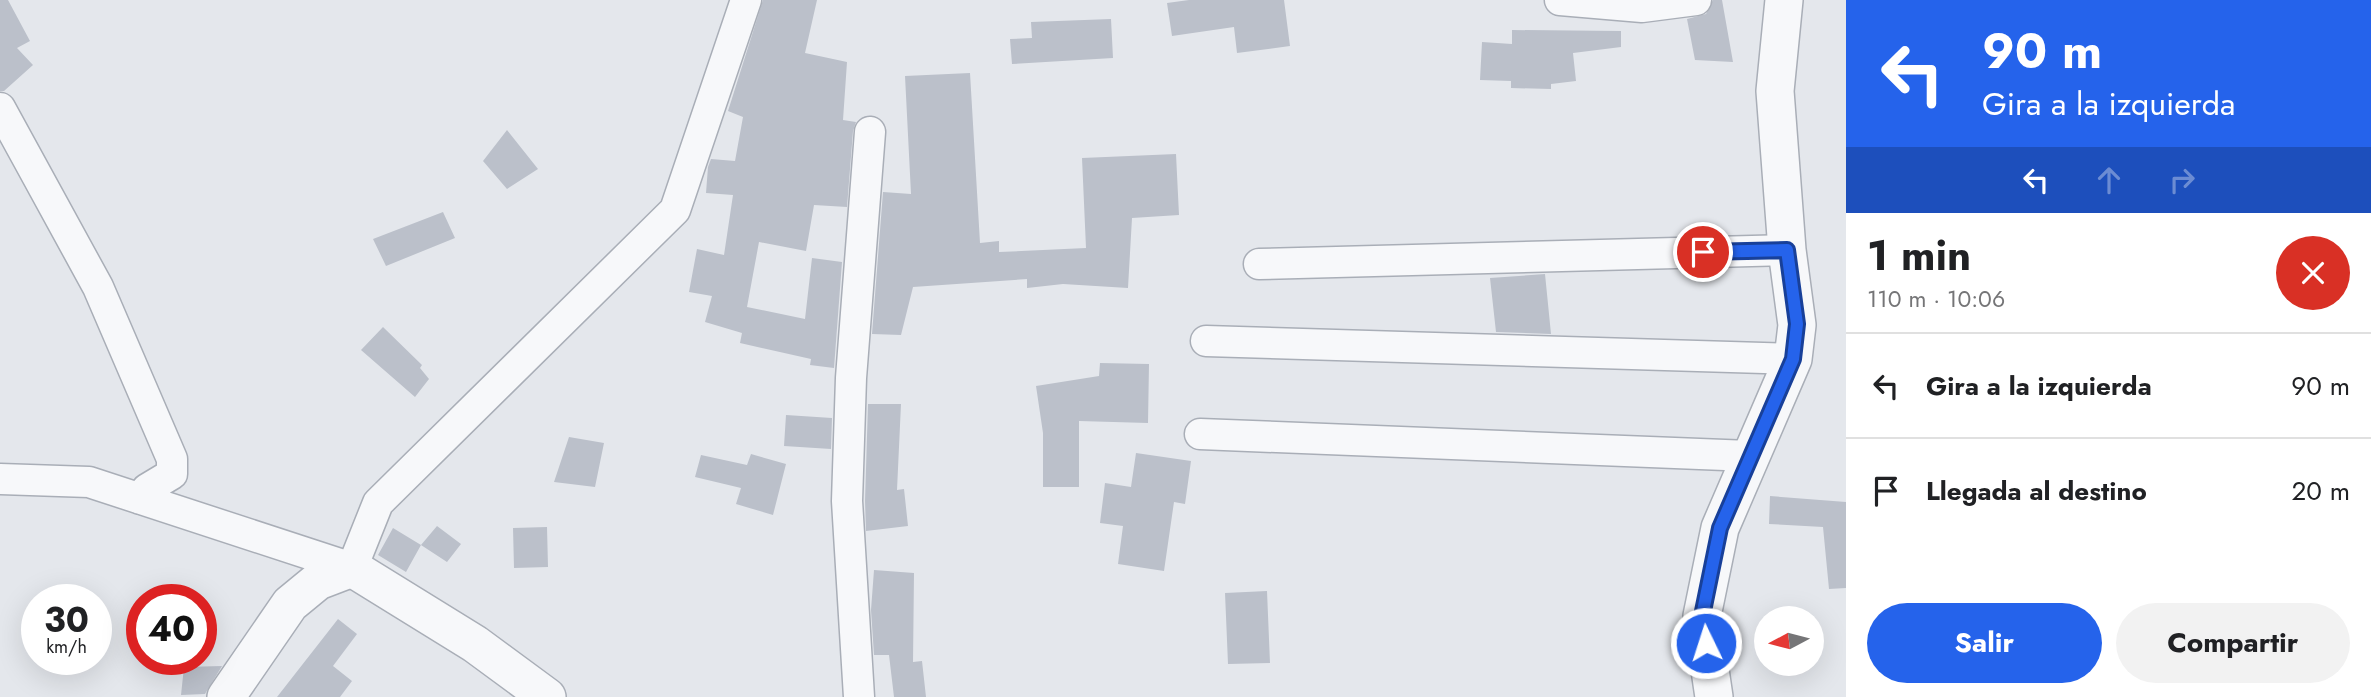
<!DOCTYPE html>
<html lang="es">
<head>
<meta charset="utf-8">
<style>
	:root { --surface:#fff; --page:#f2f2f2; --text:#202124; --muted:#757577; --line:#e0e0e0; --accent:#2563eb }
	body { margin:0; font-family:Jost,sans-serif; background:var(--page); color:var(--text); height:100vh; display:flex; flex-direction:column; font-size:26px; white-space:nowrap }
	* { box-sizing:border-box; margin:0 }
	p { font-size:23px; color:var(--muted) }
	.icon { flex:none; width:38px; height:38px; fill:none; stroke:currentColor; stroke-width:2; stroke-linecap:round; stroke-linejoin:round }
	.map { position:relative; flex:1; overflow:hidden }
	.drawer { display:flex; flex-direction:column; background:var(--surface); width:525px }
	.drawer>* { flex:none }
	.guide { background:#2563eb; color:#fff; overflow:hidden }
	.needle { width:46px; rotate:263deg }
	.buttons { position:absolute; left:1754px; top:606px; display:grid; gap:14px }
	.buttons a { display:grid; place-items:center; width:70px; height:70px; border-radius:50%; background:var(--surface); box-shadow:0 7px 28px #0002; font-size:35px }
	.speed { position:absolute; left:21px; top:584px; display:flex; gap:14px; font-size:35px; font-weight:700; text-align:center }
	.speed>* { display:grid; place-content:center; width:91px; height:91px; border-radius:50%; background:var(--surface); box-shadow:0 7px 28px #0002; line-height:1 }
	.speed small { font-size:18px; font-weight:400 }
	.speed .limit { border:10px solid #d22; background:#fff; color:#111 }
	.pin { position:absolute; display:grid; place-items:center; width:60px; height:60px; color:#fff; margin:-30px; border:4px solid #fff; border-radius:50%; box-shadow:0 2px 7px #0007 }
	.me { position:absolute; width:77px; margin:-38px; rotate:356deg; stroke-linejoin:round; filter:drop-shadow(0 0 5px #0008) }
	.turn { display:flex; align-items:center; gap:24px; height:147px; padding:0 21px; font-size:32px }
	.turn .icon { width:91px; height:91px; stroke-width:2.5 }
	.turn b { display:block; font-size:49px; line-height:60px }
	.lanes { display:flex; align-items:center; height:66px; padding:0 21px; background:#0003; justify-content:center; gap:35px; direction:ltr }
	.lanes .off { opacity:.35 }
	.round { display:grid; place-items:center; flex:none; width:74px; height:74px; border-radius:37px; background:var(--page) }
	.overview { display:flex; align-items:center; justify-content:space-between; height:119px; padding:0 21px }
	h1 { font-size:42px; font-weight:700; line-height:52px }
	.action { display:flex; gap:14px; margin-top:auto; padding:14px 21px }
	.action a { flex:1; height:80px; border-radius:42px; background:var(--accent); color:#fff; font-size:28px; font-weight:700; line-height:80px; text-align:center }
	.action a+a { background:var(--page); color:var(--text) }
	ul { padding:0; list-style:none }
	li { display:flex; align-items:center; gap:21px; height:105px; padding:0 21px; border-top:2px solid var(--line) }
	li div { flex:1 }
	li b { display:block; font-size:26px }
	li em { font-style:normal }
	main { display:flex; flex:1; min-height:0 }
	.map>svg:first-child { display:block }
	.building { fill:#bbc0ca }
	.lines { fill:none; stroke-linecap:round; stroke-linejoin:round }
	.minor-casing { stroke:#a9aeb7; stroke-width:33 }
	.tertiary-casing { stroke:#a9aeb7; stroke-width:40 }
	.minor { stroke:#f7f8fa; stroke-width:30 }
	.tertiary { stroke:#f7f8fa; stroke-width:37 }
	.route-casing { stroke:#184099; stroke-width:18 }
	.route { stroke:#2563eb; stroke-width:12 }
</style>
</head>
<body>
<main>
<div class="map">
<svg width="1846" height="697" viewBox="0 0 1846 697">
	<rect width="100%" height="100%" fill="#e4e7ec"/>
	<!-- building -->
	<path class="building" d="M0,0h8l22,41 -13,7 16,17 -29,26h-4z
		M763,0h54l-12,53 42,9 -4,58 13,2 -3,9 -6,76 -33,-2 -8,46 -47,-9 -12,65 58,12 7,-61 30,4 -8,106 -24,-3 1,-6 -71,-16 2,-10 -37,-11 7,-26 -23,-4 8,-43 27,6 9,-60 -27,-2 2,-26 3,-8 24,2 8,-44 -15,-6z
		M1189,0h95l6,46 -53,7 -3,-26 -62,9 -5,-33z
		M1713,0h9l11,62 -38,-2 -8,-41 19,-5z
		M1111,19l2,39 -101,6 -2,-25 22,-1 -1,-16z
		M1512,30l109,1v16l-48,6 3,28 -25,3v5l-40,-1v-7l-31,-1 2,-38 30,2z
		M970,73l10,170 19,-2v11l87,-4 -4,-90 94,-4 3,61 -47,3 -4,70 -65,-4 -36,4v-9l-114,8 -12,48 -29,-1 11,-142 28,2 -6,-118z
		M507,130l31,39 -31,20 -24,-28z
		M443,212l12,26 -69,28 -13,-27z
		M1545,274l6,60 -55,-2 -6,-54z
		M383,327l39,38 -2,3 9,11 -14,18 -54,-47z
		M1100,363l49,1 -1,59 -69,-2v66h-36v-54l-7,-47 63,-10z
		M868,404h33l-4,86 7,-1 4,37 -42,5 -1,-30z
		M786,415l46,3 -1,31 -47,-3z
		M569,437l35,6 -9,44 -41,-5z
		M1136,453l55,8 -6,43 -11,-2 -10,69 -46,-7 5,-38 -23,-3 5,-40 26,4z
		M751,454l35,10 -13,51 -37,-11 5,-16 -46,-11 6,-22 46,10z
		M1770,496l76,6v86l-17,1 -6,-62 -54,-3z
		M437,526l24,18 -14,18 -26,-17z
		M547,527l1,40 -34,1 -1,-40z
		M393,528l28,17 -15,27 -28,-17z
		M874,570l40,3 -1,89 9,-1 4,36h-32l-5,-42h-15l-3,-45z
		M1267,591l3,72 -42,1 -3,-71z
		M338,619l19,15 -24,32 19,15 -12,16h-63z
		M222,666l-17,28 -24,1 3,-28z"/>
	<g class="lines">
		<!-- minor casing -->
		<g class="minor-casing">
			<path id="minor" d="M1560,0l82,7 54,-7
				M0,108l98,179 74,172v15l-25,15 -7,10
				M1259,264l528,-14
				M1206,341l587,18
				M1200,434l550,22
				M0,479l89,3 263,86 26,-65 297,-293 71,-210
				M859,697l-12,-196 4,-123 19,-246"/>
		</g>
		<!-- tertiary casing -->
		<g class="tertiary-casing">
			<path id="tertiary" d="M226,697l64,-93 28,-23 34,-13 123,76 72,53
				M1714,697l-12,-81 18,-88 73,-169 4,-34 -10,-75 -12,-159 9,-91"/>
		</g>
		<!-- minor -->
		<use href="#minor" class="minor"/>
		<!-- tertiary -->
		<use href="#tertiary" class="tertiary"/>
	</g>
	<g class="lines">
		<!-- route casing -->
		<g class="route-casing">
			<path id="route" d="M1703,252l84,-2 10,74 -4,35 -73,169 -18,88 4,27"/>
		</g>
		<!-- route -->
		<use href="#route" class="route"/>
	</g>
</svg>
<div class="buttons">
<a><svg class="needle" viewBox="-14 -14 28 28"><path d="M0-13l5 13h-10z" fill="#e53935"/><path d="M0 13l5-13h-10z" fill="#757577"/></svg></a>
</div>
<div class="speed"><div>30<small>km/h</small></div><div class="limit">40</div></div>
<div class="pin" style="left:1703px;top:252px;background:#d93025"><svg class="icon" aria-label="arrive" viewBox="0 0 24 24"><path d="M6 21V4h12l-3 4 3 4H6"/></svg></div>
<svg class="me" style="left:1706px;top:643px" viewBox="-20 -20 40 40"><circle r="17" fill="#2563eb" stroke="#fff" stroke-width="3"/><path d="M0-11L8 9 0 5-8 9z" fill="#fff"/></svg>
</div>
<section class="drawer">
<div class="guide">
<div class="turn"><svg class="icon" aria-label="left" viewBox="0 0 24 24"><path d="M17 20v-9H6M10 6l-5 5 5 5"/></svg><div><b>90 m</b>Gira a la izquierda</div></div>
<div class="lanes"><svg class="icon" aria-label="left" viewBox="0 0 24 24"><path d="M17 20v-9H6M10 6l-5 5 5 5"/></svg><svg class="icon off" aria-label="ahead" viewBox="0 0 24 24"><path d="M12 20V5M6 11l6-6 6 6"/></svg><svg class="icon off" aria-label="right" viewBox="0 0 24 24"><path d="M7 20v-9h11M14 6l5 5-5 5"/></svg></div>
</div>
<div class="overview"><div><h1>1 min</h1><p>110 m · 10:06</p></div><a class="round" style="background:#d93025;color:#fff"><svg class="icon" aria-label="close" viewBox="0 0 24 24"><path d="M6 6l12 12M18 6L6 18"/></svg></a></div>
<ul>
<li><svg class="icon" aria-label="left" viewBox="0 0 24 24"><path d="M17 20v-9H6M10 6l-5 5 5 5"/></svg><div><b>Gira a la izquierda</b></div><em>90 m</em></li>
<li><svg class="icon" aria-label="arrive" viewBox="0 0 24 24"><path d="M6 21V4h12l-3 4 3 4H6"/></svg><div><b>Llegada al destino</b></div><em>20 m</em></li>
</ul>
<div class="action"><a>Salir</a><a>Compartir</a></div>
</section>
</main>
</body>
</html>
